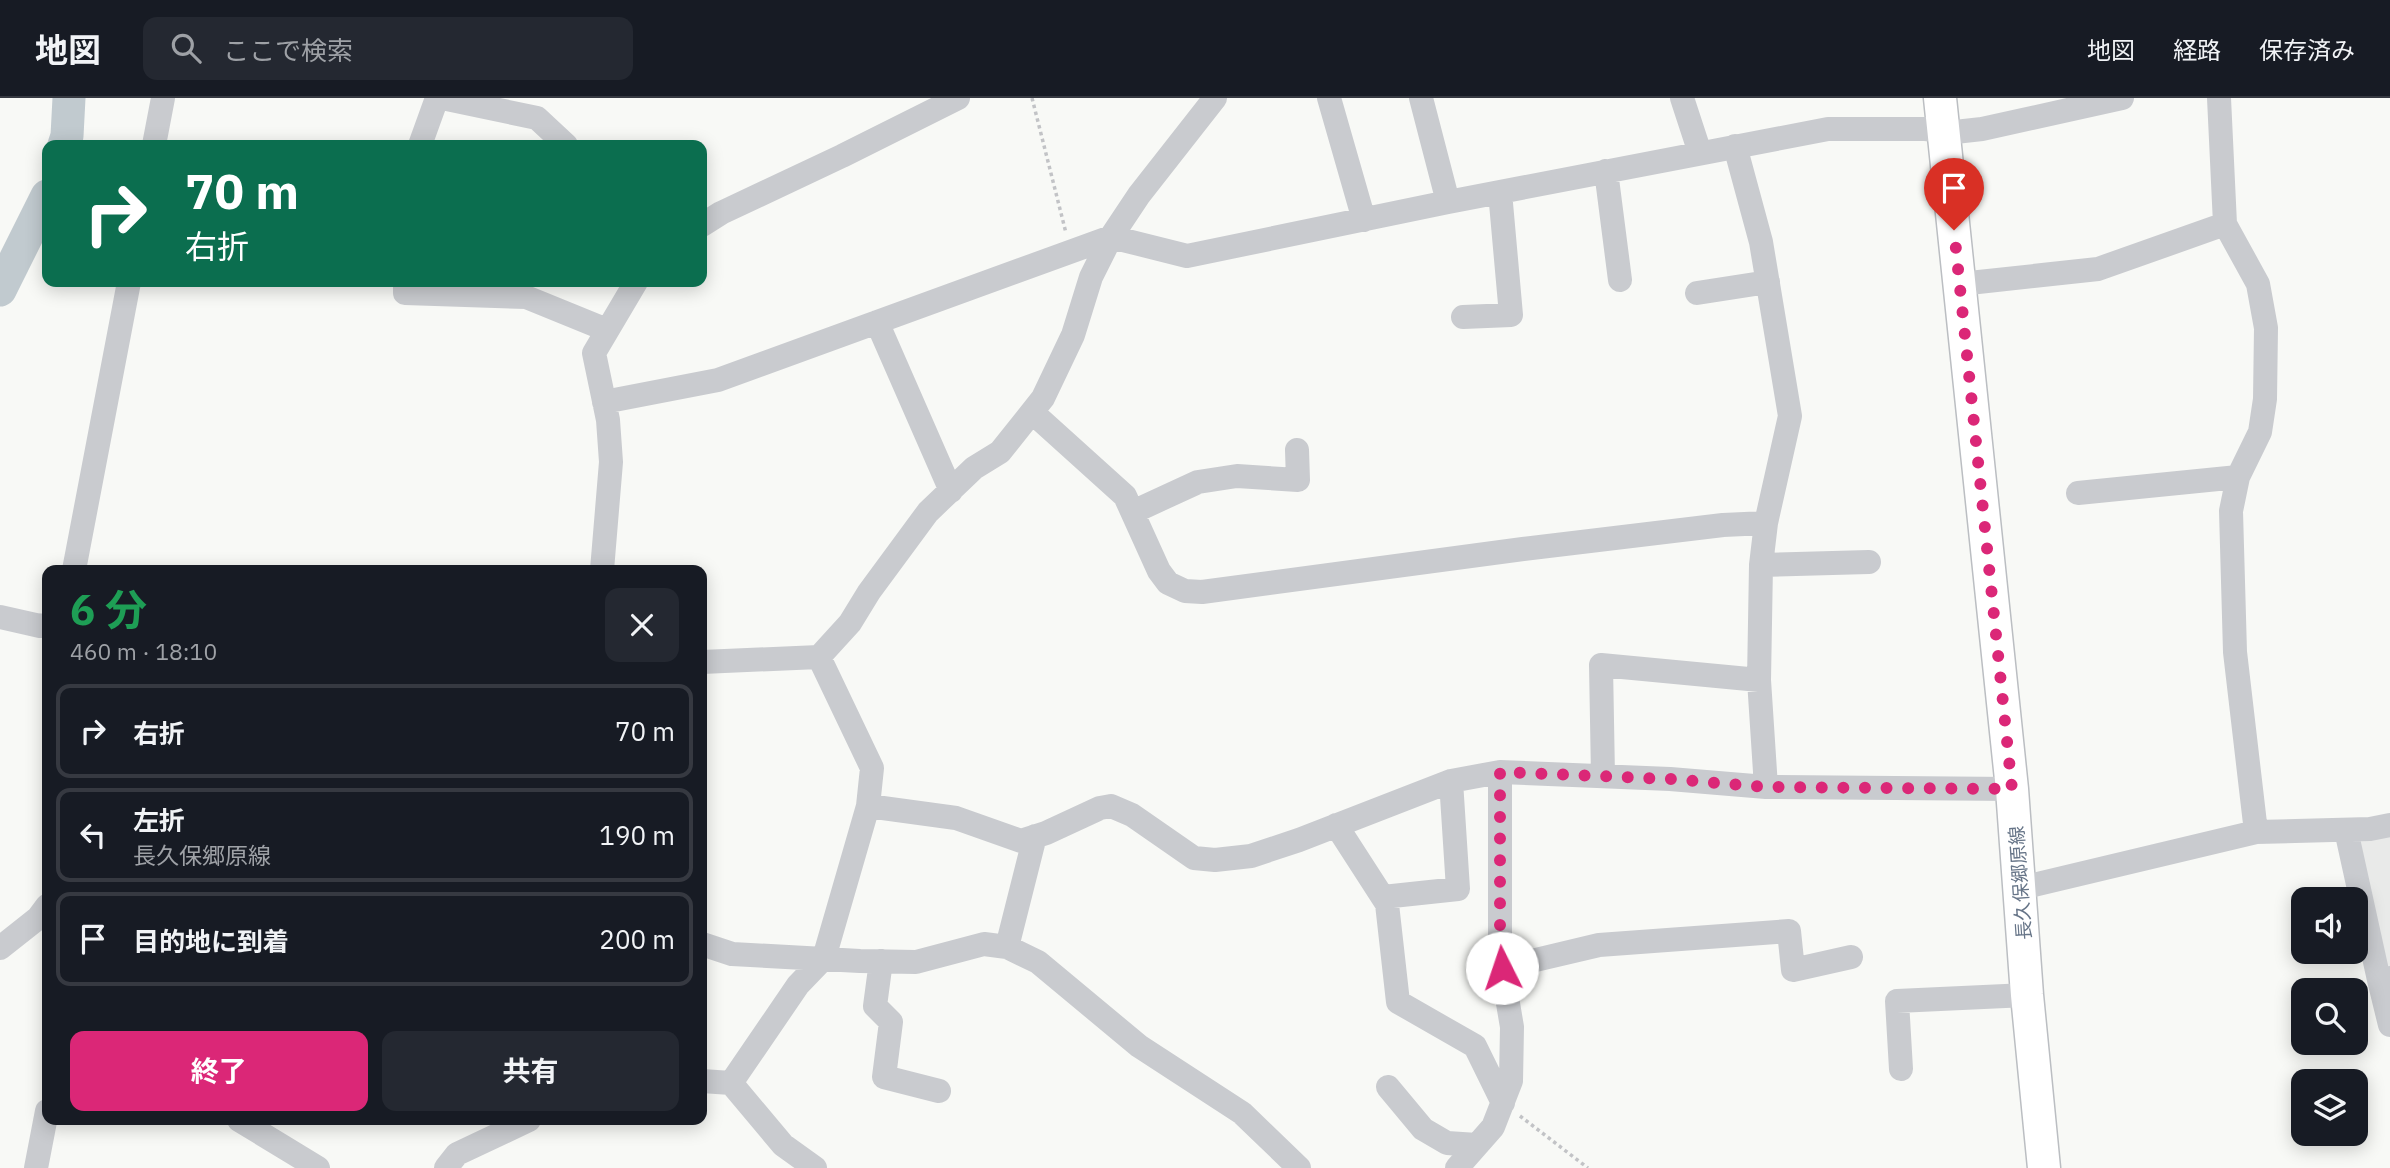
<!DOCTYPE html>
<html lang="ja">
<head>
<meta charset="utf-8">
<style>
	:root { --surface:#171b24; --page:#242831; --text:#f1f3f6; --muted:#9ea1a6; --line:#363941; --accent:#db2777 }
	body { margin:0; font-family:"IBM Plex Sans","Noto Sans JP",sans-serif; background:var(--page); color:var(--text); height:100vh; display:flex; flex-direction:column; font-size:26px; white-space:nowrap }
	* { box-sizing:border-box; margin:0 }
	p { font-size:23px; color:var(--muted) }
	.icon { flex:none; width:38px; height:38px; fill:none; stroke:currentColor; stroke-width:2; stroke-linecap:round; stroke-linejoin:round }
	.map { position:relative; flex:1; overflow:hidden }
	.details { position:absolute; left:42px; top:467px; width:665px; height:560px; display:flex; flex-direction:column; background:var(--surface); border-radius:14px; box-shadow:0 4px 18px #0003 }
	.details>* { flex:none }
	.guide { position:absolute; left:42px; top:42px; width:665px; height:147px; border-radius:14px; box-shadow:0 4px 18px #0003; background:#0b6e4f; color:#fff; overflow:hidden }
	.tools { position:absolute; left:2291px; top:789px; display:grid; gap:14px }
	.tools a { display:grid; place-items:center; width:77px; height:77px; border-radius:14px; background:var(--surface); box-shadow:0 4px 18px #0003; font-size:35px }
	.pin { position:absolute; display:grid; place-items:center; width:60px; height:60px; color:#fff; margin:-72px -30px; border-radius:50% 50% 50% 0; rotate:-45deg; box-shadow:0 0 7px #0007 }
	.pin .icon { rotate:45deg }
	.me { position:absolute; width:77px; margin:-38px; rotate:356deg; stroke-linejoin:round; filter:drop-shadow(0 0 5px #0008) }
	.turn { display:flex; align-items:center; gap:24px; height:147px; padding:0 28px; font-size:32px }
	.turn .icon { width:91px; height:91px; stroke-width:2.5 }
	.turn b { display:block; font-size:49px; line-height:60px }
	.round { display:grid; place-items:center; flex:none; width:74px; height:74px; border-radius:14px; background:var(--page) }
	.summary { display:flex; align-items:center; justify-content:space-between; height:119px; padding:0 28px }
	h1 { font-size:42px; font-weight:700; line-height:52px; color:#1e9e55 }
	.button { display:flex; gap:14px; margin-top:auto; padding:14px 28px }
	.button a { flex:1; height:80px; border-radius:14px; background:var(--accent); color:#fff; font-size:28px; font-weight:700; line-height:80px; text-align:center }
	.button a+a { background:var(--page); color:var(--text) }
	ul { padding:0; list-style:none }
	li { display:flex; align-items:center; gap:21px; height:94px; margin:0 14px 10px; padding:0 14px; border:4px solid var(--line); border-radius:14px }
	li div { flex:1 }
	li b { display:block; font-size:26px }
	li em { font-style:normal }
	header { display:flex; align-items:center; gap:42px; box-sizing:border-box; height:98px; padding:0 35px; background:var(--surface); border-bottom:2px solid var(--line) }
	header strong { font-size:33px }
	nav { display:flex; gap:38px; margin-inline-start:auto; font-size:24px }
	.search { width:490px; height:63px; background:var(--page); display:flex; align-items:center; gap:18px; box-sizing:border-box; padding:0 24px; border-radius:14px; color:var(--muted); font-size:26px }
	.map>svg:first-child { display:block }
	.built { fill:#e9eae9 }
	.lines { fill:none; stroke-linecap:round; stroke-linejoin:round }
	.river { stroke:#c1cacf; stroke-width:33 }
	.major-casing { stroke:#bbbec2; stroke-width:35 }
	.path { stroke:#c2c3c6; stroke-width:3.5; stroke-dasharray:3.5 3.5; stroke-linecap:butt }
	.minor { stroke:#c9cbcf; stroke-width:24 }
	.major { stroke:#fff; stroke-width:32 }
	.route { stroke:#db2777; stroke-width:12; stroke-dasharray:0 21.6 }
	.labels { text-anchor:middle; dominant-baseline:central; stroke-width:7; stroke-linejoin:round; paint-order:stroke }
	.street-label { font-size:19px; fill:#677588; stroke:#fff }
</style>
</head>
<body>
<header>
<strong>地図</strong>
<div class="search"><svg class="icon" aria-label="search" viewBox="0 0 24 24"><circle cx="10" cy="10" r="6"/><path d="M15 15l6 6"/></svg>ここで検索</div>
<nav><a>地図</a><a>経路</a><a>保存済み</a></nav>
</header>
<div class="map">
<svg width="2390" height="1070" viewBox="0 0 2390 1070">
	<rect width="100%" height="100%" fill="#f8f9f6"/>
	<!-- built -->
	<path class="built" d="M2390,735v136l-9,2 -25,-131z"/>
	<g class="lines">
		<!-- river -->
		<path class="river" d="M64,47l3,-9 2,-38
			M0,192l47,-94"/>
		<!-- major casing -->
		<g class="major-casing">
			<path id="major" d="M1940,0l72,691 15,206 17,173"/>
		</g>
		<!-- path -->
		<path class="path" d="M1032,0l34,135
			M1520,1018l68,52"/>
		<!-- minor -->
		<path class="minor" d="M442,0l95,20 29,27
			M1329,0l35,122
			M1421,0l27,104
			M1682,0l18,55
			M2219,0l6,126 33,60 8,44 -1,71 -5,33 -22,45 -7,34 4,141 21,180
			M154,47l9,-47
			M420,47l17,-47
			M1735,48l26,96 29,174 -24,107 -5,42 -2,115 7,107
			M1606,73l14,109
			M702,127l19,-12 121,-57 116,-58
			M405,184v11l121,4 81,33
			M1960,186l138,-15 127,-45
			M1697,195l71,-11
			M1463,219l48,-2 -11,-123
			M877,224l74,169
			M604,304l114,-22 393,-143 76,19 261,-54 380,-73h97l30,3 27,-3 140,-31
			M1033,315l92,83 34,75 9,12 17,8 17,1 321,-43 200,-24 43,-2
			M2078,395l160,-16
			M1133,414l65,-30 39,-6 61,4 -1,-30
			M1761,467l108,-3
			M74,472l55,-288
			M602,472l9,-108 -3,-42 -14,-67 42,-71
			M0,519l40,9 7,-1
			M702,564l117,-5 31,-34 19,-31 59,-80 46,-44 26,-16 43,-54 30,-63 18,-58 20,-40 28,-42 76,-97
			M1603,678l-2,-111 158,15
			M868,708l88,12 65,23 25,-8 54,-25 11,-2 21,9 62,43 21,2 36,-4 48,-16 152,-59 49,-9 170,7 96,8 246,2
			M1336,727l51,79 11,98 77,44 28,57
			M2346,732l33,150 11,-2
			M2021,790l235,-56 114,-3 20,-4
			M1383,799l75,-8 -7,-108
			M702,846l30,10 128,7 56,1 68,-18 23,3 31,15 101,84 103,67 57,55
			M1007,849l28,-111
			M0,850l38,-30 9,-12
			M881,863l-6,45 16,16 -7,55 55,14
			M1502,870l97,-23 190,-14 4,39 58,-13
			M2379,882l11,45
			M1901,971l-4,-68 130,-6
			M702,983l29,2 52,62 32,23
			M731,985l67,-98 26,-27 44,-152 4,-38 -53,-111
			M1388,989l35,42 24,14 30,2
			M239,1022l79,48
			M36,1070l11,-57
			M446,1070l11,-14 72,-34
			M1457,1070l36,-41 18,-46 1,-54 -12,-71v-184"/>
		<!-- major -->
		<use href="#major" class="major"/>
	</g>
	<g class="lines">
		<!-- route -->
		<path class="route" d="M1502,870l-2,-12v-184l170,7 96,8 246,2 -58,-559"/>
	</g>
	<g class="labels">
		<!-- street labels -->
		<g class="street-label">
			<text transform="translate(2020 785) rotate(-94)">長久保郷原線</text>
		</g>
	</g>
</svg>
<div class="tools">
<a><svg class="icon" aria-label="sound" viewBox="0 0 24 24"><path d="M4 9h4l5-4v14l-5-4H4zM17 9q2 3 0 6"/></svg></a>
<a><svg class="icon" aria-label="search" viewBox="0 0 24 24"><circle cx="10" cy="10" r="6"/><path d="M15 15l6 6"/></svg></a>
<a><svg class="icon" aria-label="layers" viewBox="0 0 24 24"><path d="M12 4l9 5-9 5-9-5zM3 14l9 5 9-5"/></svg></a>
</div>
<div class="pin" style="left:1954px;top:132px;background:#d93025"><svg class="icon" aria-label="arrive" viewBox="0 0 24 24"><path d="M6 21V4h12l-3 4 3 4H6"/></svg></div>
<svg class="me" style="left:1502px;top:870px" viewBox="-20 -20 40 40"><circle r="19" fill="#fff"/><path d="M0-13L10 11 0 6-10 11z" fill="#db2777"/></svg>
<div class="guide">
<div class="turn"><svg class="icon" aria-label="right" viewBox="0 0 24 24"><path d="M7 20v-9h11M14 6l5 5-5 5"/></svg><div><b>70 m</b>右折</div></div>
</div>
<section class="details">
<div class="summary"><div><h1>6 分</h1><p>460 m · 18:10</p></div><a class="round"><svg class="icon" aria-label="close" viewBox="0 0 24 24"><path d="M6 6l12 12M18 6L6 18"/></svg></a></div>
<ul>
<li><svg class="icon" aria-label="right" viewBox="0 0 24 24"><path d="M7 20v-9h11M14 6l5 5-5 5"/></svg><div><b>右折</b></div><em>70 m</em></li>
<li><svg class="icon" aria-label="left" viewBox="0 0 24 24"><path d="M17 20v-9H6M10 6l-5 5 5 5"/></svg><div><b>左折</b><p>長久保郷原線</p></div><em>190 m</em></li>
<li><svg class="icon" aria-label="arrive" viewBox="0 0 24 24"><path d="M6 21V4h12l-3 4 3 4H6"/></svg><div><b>目的地に到着</b></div><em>200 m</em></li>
</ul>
<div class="button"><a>終了</a><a>共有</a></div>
</section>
</div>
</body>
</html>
